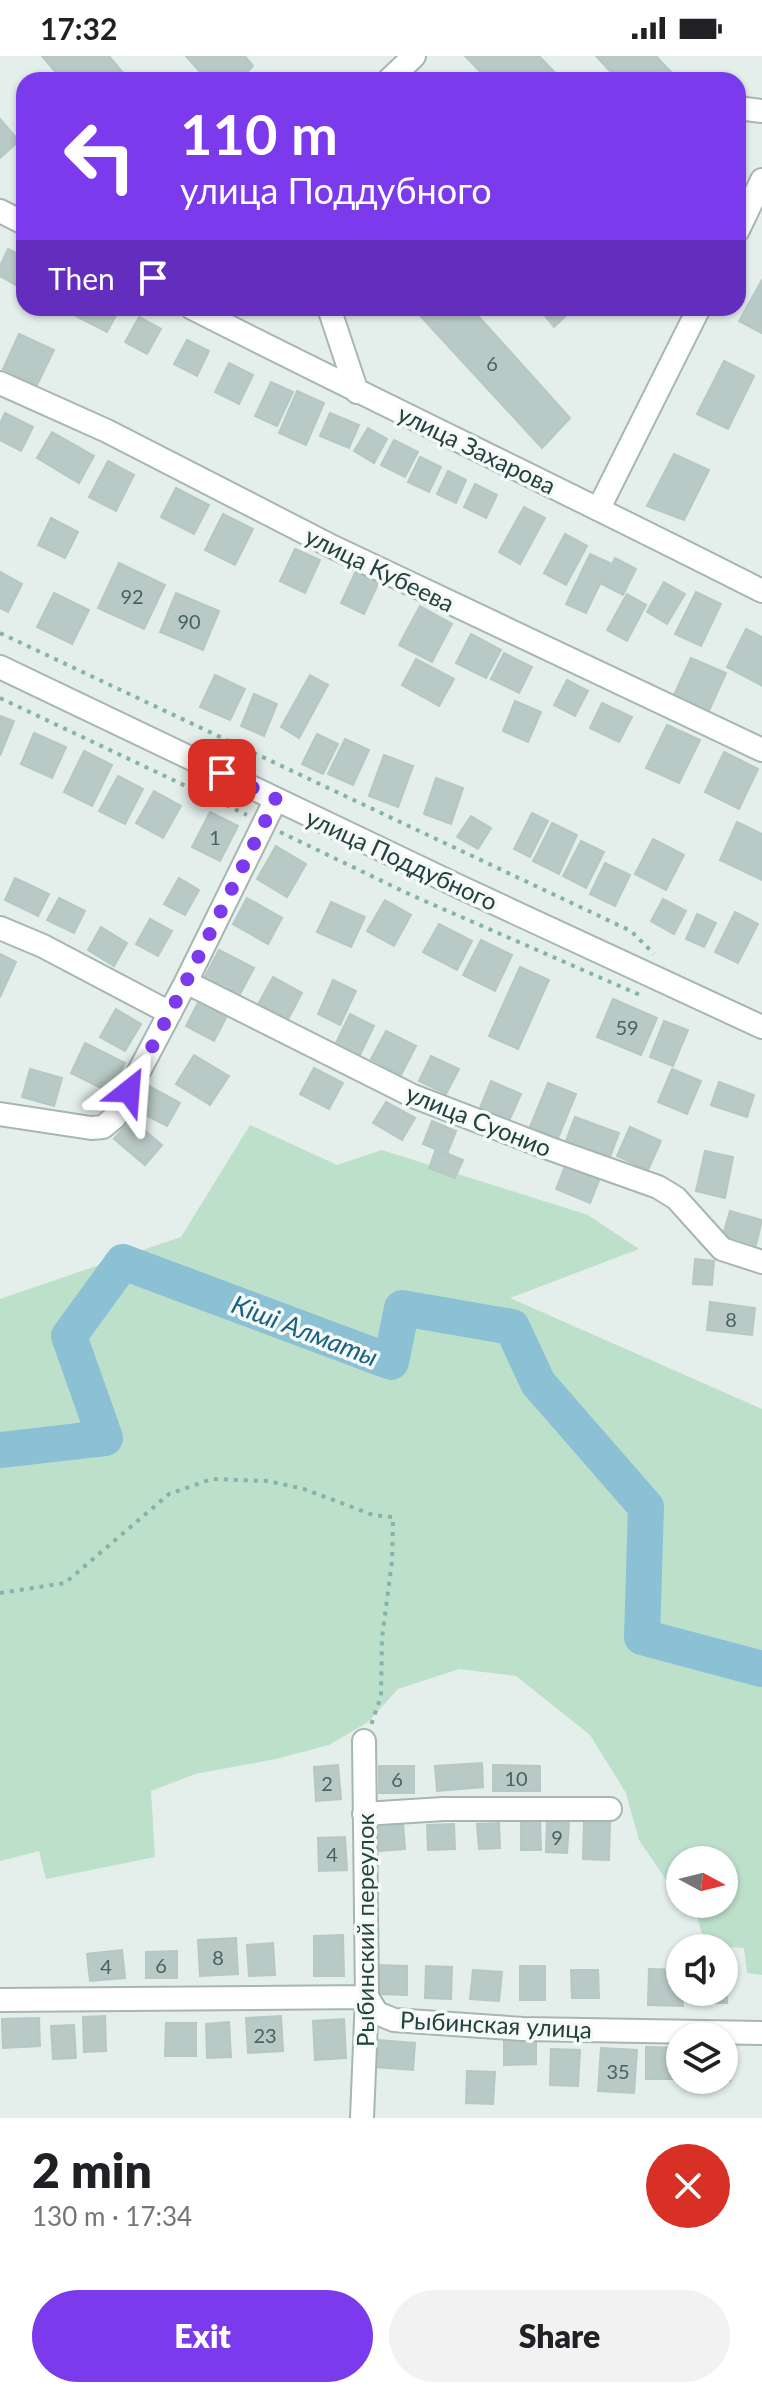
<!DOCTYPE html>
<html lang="en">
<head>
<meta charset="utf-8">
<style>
	:root { --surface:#fff; --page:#f2f2f2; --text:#202124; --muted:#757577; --accent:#7c3aed }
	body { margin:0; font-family:Lato,sans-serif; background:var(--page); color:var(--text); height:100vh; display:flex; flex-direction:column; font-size:30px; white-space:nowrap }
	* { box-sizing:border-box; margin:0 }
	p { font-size:26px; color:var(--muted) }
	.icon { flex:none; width:44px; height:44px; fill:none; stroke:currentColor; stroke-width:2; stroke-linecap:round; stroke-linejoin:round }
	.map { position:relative; height:2062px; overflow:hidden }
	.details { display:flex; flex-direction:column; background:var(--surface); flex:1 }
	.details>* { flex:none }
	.hud { position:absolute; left:16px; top:16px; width:730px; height:244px; border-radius:24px; box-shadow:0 2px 6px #0004; background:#7c3aed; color:#fff; overflow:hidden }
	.needle { width:52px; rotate:97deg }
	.fabs { position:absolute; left:666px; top:1790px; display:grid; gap:16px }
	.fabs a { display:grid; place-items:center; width:72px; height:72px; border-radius:50%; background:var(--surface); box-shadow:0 2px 6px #0004; font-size:40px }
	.pin { position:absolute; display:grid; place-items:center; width:68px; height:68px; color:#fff; margin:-34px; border-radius:16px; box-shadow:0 4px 12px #0006 }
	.me { position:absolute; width:88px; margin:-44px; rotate:28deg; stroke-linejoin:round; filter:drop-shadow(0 0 6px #0008) }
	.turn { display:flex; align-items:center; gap:28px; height:168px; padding:0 32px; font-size:36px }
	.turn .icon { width:104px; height:104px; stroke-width:2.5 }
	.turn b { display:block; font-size:56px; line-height:68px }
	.then { display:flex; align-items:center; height:76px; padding:0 32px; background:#0003; gap:16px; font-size:30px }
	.round { display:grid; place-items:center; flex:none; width:84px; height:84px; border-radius:42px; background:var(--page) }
	.overview { display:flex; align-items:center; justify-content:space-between; height:136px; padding:0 32px }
	h1 { font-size:48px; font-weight:800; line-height:60px }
	.button { display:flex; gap:16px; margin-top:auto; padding:16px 32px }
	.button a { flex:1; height:92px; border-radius:48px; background:var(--accent); color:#fff; font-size:32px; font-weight:800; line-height:92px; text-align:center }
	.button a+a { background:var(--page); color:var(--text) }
	.status { display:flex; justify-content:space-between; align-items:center; height:56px; padding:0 40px; background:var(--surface); direction:ltr }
	.status svg { height:22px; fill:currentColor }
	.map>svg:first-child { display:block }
	.green { fill:#bde0cb }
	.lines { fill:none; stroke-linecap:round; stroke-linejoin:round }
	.river { stroke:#8bc0d5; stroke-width:36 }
	.building { fill:#b9c9c5; stroke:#b6c8c3; stroke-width:2 }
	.minor-casing { stroke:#a6b7b3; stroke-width:26 }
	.path { stroke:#84b3aa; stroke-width:4; stroke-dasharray:4 6; stroke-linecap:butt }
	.minor { stroke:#fff; stroke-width:22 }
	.route { stroke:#7c3aed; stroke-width:14; stroke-dasharray:0 25.2 }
	.labels { text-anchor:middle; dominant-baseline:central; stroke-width:7; stroke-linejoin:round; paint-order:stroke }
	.number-label { font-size:20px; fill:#48635f }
	.street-label { font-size:24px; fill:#23413d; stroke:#f5faf8 }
	.water-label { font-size:26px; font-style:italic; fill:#1a6280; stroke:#f5faf8 }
</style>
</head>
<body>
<div class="status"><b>17:32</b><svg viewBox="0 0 49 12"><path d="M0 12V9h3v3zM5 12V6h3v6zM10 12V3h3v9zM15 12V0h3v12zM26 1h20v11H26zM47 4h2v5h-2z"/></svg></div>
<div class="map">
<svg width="762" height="2062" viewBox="0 0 762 2062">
	<rect width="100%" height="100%" fill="#e4eeeb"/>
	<!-- green -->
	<path class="green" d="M250,1069l87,40 45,-15 206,65 51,34 -129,49 252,111v566l-15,-2 -3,-25 -39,-2 -10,-39 -4,-3h33v-44h-44v36l-7,-6 -34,-50 -13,-47 -36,-58 -74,-59 -57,-7 -61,20 -30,33 -39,23 -53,14 -81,15 -44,17 4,66 -109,22 -7,-28 -39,10v-562l181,-62z"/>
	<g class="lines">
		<!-- river -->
		<path class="river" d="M0,1394l105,-12 -36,-102 54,-74 268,100 11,-54 110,19 26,56 108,124 -4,130 120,32"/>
	</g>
	<!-- building -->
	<path class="building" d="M42,0h67l20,24h-67z
		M186,0h59l8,10 -13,14h-33z
		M465,0h74l23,24h-74z
		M596,0h60l16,17 -8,7h-46z
		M0,63l19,22 -19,17z
		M8,193l16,8v17l-6,12 -18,-10v-10z
		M762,224v53l-23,-12z
		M80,252h40l-13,24 -31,-16z
		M413,252h58l99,110 -28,30z
		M539,252h35l-20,19z
		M139,261l22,12 -14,25 -22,-12z
		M19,278l35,16 -17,35 -34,-16z
		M187,284l22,11 -12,25 -23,-12z
		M724,305l30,15 -26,53 -31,-15z
		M229,307l24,12 -14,29 -24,-12z
		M271,326l22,10 -16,34 -22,-10z
		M297,335l27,12 -18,42 -27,-12z
		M5,357l28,14 -12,24 -21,-11v-16z
		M330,357l29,12 -10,23 -29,-12z
		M368,372l19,11 -13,24 -20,-12z
		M52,376l42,24 -15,27 -42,-25z
		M394,384l24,12 -13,25 -24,-12z
		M674,398l35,16 -25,50 -37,-14z
		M420,401l21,10 -12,25 -21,-10z
		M108,405l26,14 -18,36 -27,-14z
		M448,415l18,9 -10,23 -19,-9z
		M475,428l22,11 -11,23 -22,-11z
		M176,432l33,17 -15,29 -33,-17z
		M524,451l21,11 -25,46 -21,-12z
		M223,458l30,15 -18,36 -30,-15z
		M51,462l27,14 -13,26 -27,-13z
		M565,478l22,12 -21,39 -22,-12z
		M295,493l25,11 -15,33 -25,-12z
		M590,498l20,9 -24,50 -20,-9z
		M615,502l21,11 -13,26 -21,-11z
		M119,507l46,22 -21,44 -46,-21z
		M356,515l23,11 -15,32 -23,-11z
		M0,516l22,12 -14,28 -8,-4z
		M664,526l21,12 -18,30 -20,-12z
		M696,536l25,12 -20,42 -26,-12z
		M54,537l35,17 -17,34 -35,-17z
		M176,537l43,18 -16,39 -43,-18z
		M627,538l19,11 -19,36 -20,-11z
		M420,550l32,18 -20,38 -33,-17z
		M746,573l16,8 -1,48 -34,-18z
		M471,578l30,16 -15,28 -30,-15z
		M504,597l28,14 -13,26 -28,-14z
		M691,602l35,15 -18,40 -35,-16z
		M416,603l38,20 -15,27 -37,-21z
		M215,619l30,14 -15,31 -30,-13z
		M310,619l18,10 -29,53 -18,-11z
		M567,624l21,11 -13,25 -21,-11z
		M254,638l23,10 -13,32 -23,-10z
		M515,645l26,11 -13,30 -25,-11z
		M602,647l30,14 -13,25 -29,-14z
		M0,660l14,5 -14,35z
		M667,669l33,15 -21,43 -33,-15z
		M34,677l32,14 -14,31 -31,-14z
		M317,678l21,10 -15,30 -21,-10z
		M345,683l24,11 -16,35 -25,-11z
		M84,695l28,14 -20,41 -28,-14z
		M724,696l34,17 -19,40 -34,-17z
		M384,699l29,11 -15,41 -29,-11z
		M118,720l25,13 -18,35 -26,-13z
		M436,722l27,10 -12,36 -27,-10z
		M154,735l27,15 -18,32 -27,-15z
		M210,756l28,14 -18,35 -28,-14z
		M532,757l16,8 -18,36 -16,-8z
		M471,760l20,12 -13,21 -21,-12z
		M737,766l25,12v46l-42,-20z
		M552,767l25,12 -18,39 -26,-13z
		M653,783l31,16 -18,35 -31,-16z
		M581,785l23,11 -18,36 -23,-12z
		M276,790l30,18 -19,33 -30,-18z
		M605,807l25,12 -15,31 -25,-12z
		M15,822l34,16 -11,22 -33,-16z
		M179,822l20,12 -14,25 -21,-11z
		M59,842l26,13 -11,22 -27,-13z
		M247,842l35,20 -14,26 -35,-20z
		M663,843l23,12 -12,23 -23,-13z
		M385,844l26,15 -17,31 -27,-15z
		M331,846l34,15 -14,30 -34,-15z
		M735,856l23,12 -20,39 -23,-11z
		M697,858l19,9 -12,24 -18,-8z
		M150,863l22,12 -14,25 -22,-12z
		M439,868l33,17 -15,29 -34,-18z
		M101,871l26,16 -13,23 -26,-16z
		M481,884l31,15 -17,36 -32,-16z
		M219,894l35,18 -15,28 -35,-18z
		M0,898l16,8 -16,35z
		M520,911l29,13 -31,69 -29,-13z
		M273,921l29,16 -17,32 -30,-15z
		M333,924l23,11 -16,34 -22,-11z
		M200,943l28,15 -14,27 -28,-15z
		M613,943l44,19 -16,37 -44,-18z
		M116,953l25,15 -16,27 -25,-14z
		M350,958l24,12 -16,33 -24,-12z
		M664,965l24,9 -15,36 -23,-9z
		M386,975l30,15 -15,29 -30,-16z
		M85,987l40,20 -14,30 -40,-20z
		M194,999l35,21 -19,29 -34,-21z
		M431,1000l28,13 -13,25 -27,-13z
		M314,1012l29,15 -14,26 -29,-15z
		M30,1013l32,9 -8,28 -32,-9z
		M672,1013l29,12 -14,33 -29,-12z
		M491,1025l30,13 -12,27 -29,-13z
		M719,1026l35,13 -7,22 -36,-12z
		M548,1027l28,11 -18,44 -28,-11z
		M147,1029l33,18 -13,23 -33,-17z
		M386,1046l29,16 -13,22 -29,-17z
		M575,1061l44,16 -11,29 -44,-16z
		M131,1063l31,26 -17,20 -31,-26z
		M432,1065l24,10 -9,23 -24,-10z
		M630,1071l31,14 -13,29 -31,-14z
		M436,1093l27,11 -8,18 -26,-10z
		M705,1095l28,6 -8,41 -29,-7z
		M566,1108l34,14 -10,25 -34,-14z
		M730,1155l32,9 -6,25 -33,-10z
		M695,1203l19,2 -2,24 -19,-1z
		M710,1246l45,6 -3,27 -45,-5z
		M482,1707l1,24 -46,4 -2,-25z
		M338,1709l3,34 -25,2 -2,-34z
		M493,1709l47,1v25h-47z
		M379,1710h35v27h-35z
		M540,1764l1,30h-20v-29z
		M547,1765l22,2 -2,30 -21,-1z
		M584,1766l26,1 -1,37 -26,-1z
		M403,1767l2,26 -26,2 -2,-26z
		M499,1767l1,25 -21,1 -2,-25z
		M454,1768l1,25 -27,1 -1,-25z
		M345,1781l2,33 -28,1 -1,-33z
		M343,1879l1,41h-30v-40z
		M236,1882l2,36 -38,2 -2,-36z
		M273,1887l2,32 -26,1 -2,-31z
		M122,1894l3,28 -35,3 -3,-27z
		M177,1895v27h-31v-26z
		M377,1909l30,1v29l-30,-1z
		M724,1909h4l-1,38h-24v-11h21z
		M426,1910l26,1 -1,32 -26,-1z
		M520,1910h25v34h-25z
		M649,1913l31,1 3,36 -35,-1z
		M473,1914l29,2 -3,29 -29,-2z
		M571,1914h27l1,28h-27z
		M105,1960l1,35 -22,1 -1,-35z
		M281,1960l2,35 -35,2 -2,-35z
		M39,1962l1,28 -37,2 -1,-29z
		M344,1963l2,39 -31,2 -2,-39z
		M229,1966l2,35 -24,1 -1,-34z
		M166,1967h30v33h-31z
		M74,1969l2,33 -23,1 -2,-33z
		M504,1981h32v27l-32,1z
		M378,1984l37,3 -2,27 -38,-3z
		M646,1991l34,1v31h-34z
		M601,1992l36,2 -3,43 -36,-2z
		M551,1993l29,1 -2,36 -28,-1z
		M724,1994l7,1 -1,30 -18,-1h12z
		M467,2015l28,1 -2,32 -27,-1z"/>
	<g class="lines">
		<!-- minor casing -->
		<g class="minor-casing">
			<path id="minor" d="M389,24l25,-24
				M738,52l24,3
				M0,155l24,12
				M738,174l24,-50
				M192,252c189,96 381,187 570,283
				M329,252l28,84
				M0,327l107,48 226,116 429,203
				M599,452l100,-200
				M0,611l460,220 302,140
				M0,872l43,18 127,67
				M186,926l227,114 135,52 110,39 18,11 46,51 40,13
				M0,1058l91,14 12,-1 12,-10 71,-135 90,-183
				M364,1758l79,-5h167
				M0,1944l367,-3 10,16 17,7 129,9 239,4
				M362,2062l5,-121 -3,-256"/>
		</g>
		<!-- path -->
		<path class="path" d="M0,577l631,298 23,23
			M0,642l247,117
			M280,776l131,63 229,100
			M0,1537l65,-10 104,-89 43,-15 56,2 36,8 69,26 20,2 -1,44 -10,77 -1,58 -10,29"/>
		<!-- minor -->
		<use href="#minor" class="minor"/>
	</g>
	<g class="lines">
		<!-- route -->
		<path class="route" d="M129,1035l57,-109 90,-183 -54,-26"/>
	</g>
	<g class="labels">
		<!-- number labels -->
		<g class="number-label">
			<text x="492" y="307">6</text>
			<text x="132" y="540">92</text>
			<text x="189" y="565">90</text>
			<text x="215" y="781">1</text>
			<text x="627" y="971">59</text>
			<text x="731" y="1263">8</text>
			<text x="516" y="1722">10</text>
			<text x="397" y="1723">6</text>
			<text x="327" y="1727">2</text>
			<text x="557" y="1781">9</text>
			<text x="332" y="1798">4</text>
			<text x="218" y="1901">8</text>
			<text x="161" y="1909">6</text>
			<text x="106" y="1910">4</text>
			<text x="265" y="1979">23</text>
			<text x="618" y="2015">35</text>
		</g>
		<!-- street labels -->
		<g class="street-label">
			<text transform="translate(477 393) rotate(26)">улица Захарова</text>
			<text transform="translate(380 513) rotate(26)">улица Кубеева</text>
			<text transform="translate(402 803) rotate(25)">улица Поддубного</text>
			<text transform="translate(479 1064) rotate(22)">улица Суонио</text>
			<text transform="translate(364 1874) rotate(-90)">Рыбинский переулок</text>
			<text transform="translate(496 1968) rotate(3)">Рыбинская улица</text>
		</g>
		<!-- water labels -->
		<g class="water-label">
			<text transform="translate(305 1274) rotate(21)">Кіші Алматы</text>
		</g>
	</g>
</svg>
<div class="fabs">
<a><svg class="needle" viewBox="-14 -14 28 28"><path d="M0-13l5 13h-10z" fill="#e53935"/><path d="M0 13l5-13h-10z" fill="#757577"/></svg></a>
<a><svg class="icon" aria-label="sound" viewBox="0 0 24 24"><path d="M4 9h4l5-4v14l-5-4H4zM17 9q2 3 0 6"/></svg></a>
<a><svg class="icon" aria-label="layers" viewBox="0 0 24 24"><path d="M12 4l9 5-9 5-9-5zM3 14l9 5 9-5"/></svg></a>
</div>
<div class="pin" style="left:222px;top:717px;background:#d93025"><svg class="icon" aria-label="arrive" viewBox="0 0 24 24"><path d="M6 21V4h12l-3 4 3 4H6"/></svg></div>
<svg class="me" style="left:129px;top:1035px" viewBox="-20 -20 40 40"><path d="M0-17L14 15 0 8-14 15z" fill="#7c3aed" stroke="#fff" stroke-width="4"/></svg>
<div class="hud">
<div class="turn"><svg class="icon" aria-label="left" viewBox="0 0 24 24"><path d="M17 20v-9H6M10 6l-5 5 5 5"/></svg><div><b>110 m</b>улица Поддубного</div></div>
<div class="then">Then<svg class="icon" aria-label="arrive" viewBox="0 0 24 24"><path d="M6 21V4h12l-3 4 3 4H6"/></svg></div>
</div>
</div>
<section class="details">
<div class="overview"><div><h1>2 min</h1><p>130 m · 17:34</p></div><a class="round" style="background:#d93025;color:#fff"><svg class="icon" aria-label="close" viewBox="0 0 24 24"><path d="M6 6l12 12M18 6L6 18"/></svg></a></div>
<div class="button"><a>Exit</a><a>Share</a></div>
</section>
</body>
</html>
